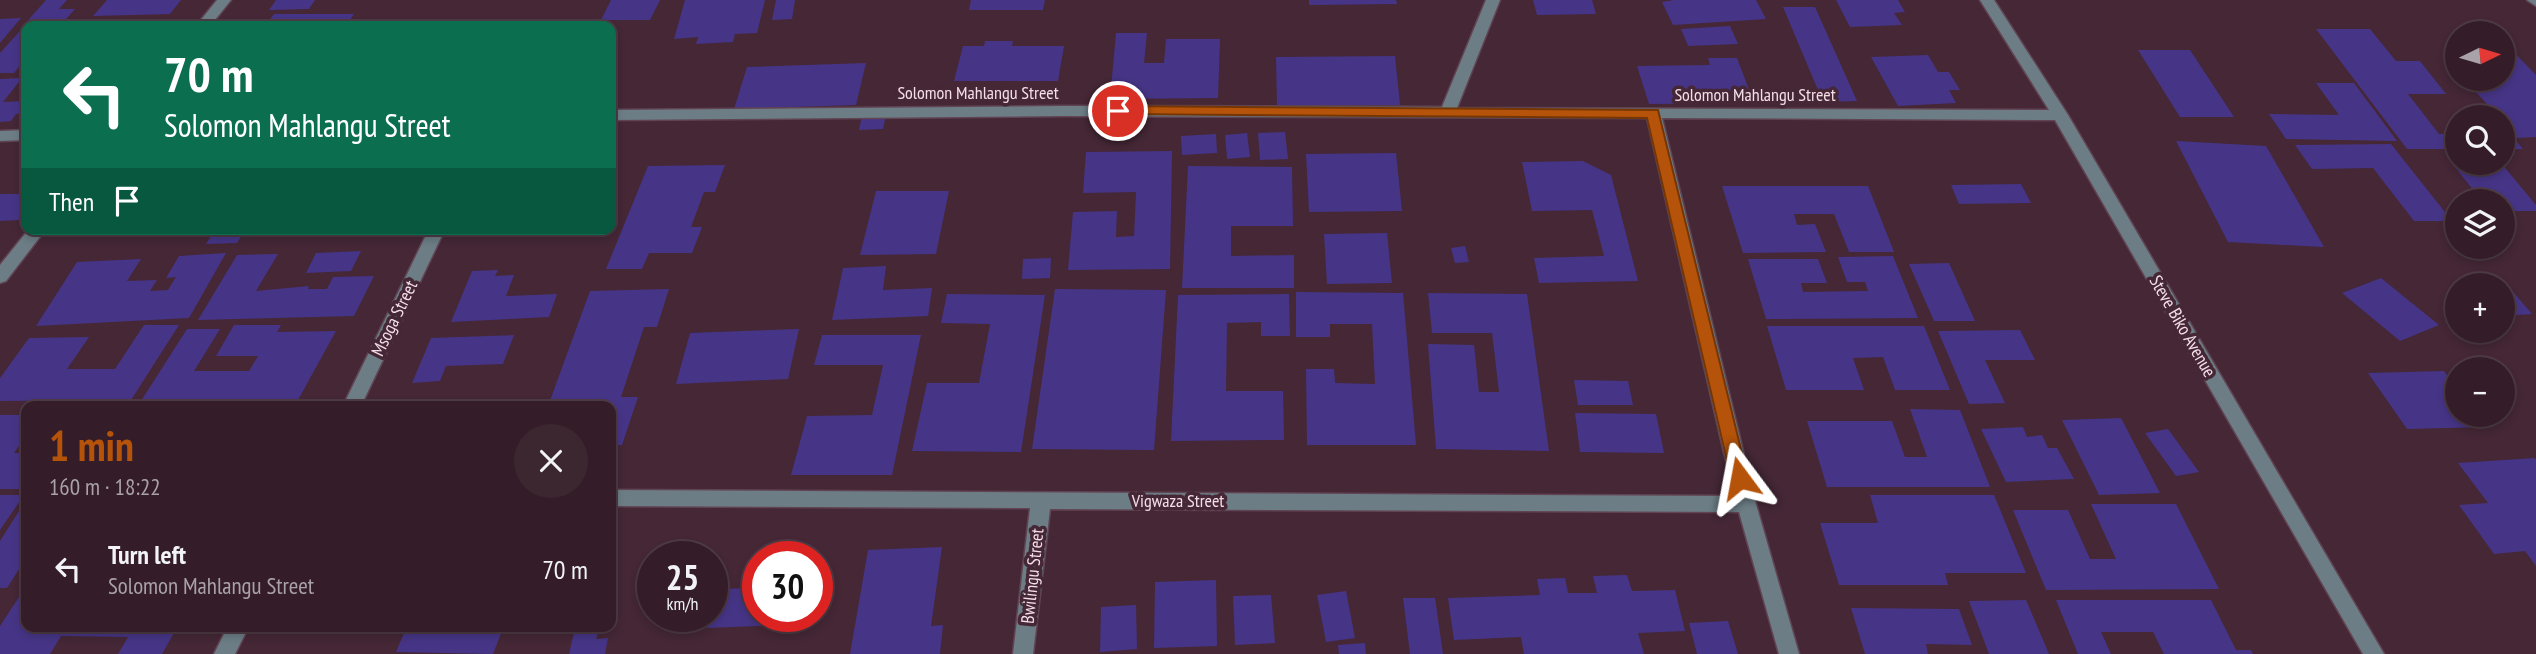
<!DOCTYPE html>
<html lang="en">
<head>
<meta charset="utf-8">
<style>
	:root { --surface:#341d28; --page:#3c2630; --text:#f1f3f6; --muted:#a9a2a8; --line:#4e3b45; --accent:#b45309 }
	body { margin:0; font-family:"PT Sans Narrow",sans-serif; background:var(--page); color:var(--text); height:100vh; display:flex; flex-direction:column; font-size:26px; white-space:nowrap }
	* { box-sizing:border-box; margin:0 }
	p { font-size:23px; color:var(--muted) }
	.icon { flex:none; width:38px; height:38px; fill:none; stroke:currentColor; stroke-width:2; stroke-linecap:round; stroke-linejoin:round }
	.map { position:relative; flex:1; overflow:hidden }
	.sheet { position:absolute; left:21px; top:401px; width:595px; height:231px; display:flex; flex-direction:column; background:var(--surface); border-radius:14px; box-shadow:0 4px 10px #0003,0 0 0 2px var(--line) }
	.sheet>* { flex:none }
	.top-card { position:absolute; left:21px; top:21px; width:595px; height:214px; border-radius:14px; box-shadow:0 4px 10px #0003,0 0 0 2px var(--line); background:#0b6e4f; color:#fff; overflow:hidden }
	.needle { width:46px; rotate:85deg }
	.buttons { position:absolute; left:2445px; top:21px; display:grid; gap:14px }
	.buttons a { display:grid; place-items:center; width:70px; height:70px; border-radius:50%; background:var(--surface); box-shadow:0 4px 10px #0003,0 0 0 2px var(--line); font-size:35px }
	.speed { position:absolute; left:637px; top:541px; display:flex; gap:14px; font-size:35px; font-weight:700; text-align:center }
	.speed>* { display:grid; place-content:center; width:91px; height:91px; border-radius:50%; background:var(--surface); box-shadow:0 4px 10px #0003,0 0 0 2px var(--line); line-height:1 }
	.speed small { font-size:18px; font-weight:400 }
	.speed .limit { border:10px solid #d22; background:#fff; color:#111 }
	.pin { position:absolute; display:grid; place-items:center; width:60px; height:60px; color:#fff; margin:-30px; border:4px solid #fff; border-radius:50%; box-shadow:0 2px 7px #0007 }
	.me { position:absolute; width:77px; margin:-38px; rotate:347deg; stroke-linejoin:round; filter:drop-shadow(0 0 5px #0008) }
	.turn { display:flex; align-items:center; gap:24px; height:147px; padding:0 28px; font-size:32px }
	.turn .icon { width:91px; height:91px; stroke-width:2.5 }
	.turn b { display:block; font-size:49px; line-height:60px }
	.then { display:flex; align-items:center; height:66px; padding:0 28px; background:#0003; gap:14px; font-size:26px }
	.round { display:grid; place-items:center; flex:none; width:74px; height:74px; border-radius:37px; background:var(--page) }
	.head { display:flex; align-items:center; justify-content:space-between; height:119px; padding:0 28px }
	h1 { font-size:42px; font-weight:600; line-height:52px; color:var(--accent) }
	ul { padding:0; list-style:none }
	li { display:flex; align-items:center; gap:21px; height:98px; padding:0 28px }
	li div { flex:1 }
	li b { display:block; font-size:26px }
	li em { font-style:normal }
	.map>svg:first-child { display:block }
	.building { fill:#463586 }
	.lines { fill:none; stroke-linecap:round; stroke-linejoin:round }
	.minor-casing { stroke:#614453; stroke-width:3 }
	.minor { fill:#6c7d85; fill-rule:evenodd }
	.route { fill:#b45309; stroke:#753606; stroke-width:2 }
	.labels { text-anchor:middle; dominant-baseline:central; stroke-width:7; stroke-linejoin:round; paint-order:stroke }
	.street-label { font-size:18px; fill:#f4dfe9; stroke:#452736 }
</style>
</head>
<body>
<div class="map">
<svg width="2536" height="654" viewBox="0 0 2536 654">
	<rect width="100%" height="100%" fill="#452736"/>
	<!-- building -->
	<path class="building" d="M46,0h21l-8,9h16l-15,17h-37z
		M107,0h74l-11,14 -77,2z
		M276,0h39l-6,9 -40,1z
		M611,0h49l-10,20h-49z
		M685,0h80l-8,33 -22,1 -2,8 -37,2 2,-7 -24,2z
		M776,0h19l-3,19 -20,1z
		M971,0h74l-2,10h-74z
		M1309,0h87l1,4 -88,1z
		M1533,0h59l4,14 -59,1z
		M1674,0h82l10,19 -93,6 -11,-23z
		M1836,0h62l7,12 -11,1 8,12 -52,2z
		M1783,7h32l42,94 -34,1z
		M274,14h80l-8,12h-81z
		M21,18l-21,25v-24z
		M1730,26l8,18 -50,2 -7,-17z
		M2316,29h54l26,32h24l26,33h-38l31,40h18v15h-50z
		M19,32h7v26l-12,15h-14v-20z
		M1116,33h31l-3,30h20l2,-24h54l-2,59 -108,1z
		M2502,40l34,35v62l-19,1 -15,-21h-3l-35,-38h38z
		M985,41h28l-1,5h52l-6,35h-104l9,-35h21z
		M2138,50h52l44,67h-54z
		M1928,55l10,17h11l11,18h-11l7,13 -58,3 -27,-49z
		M1395,56l5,49h-123l-1,-48z
		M1708,58h29l17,45 -105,1 -12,-38 73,-1z
		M866,63l-10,42 -122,4 13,-42z
		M22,78l-19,24 23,-1v12l-10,1 -5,7 -11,1v-43z
		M2316,83h38l43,58 -111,-2 -17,-25 70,1z
		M863,110h24l-4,19 -24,1z
		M2502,124l21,25h-21z
		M1285,132l3,27 -28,1 -2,-27z
		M1247,133l3,24 -23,2 -2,-24z
		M1216,134l1,19 -35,2 -1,-19z
		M2176,141l90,5 58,101 -96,-5z
		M2391,144l61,77h-38l-41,-53 -61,1 -17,-24z
		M1172,151l-2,118 -102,1 5,-58 44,-1 -1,26 18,-1 2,-44 -53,1 3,-41z
		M1396,153l6,58 -93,1 -3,-58z
		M2447,157h10v6h44l35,42v6h-34v-10h-20z
		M1583,161l28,14 27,106 -99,2 -5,-25 70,-2 -12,-46 -60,1 -10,-49z
		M725,165l-10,27h-11l-13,35h11l-10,26h-43l-7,16h-36l42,-103z
		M1188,166l104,1 1,59h-62v30l63,-1v33h-112z
		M2021,184l10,19 -72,1 -8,-19z
		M1722,186h146l26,66h-45l-15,-38h-40l3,11 18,-1 11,28 -83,1z
		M876,191h73l-13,63 -76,1z
		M0,194h26v15l-8,11 -18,1z
		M215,229h31l-9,14 -31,1z
		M1387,233l5,50 -65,1 -3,-50z
		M1465,246l4,16 -14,1 -4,-15z
		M361,251l-10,20 -45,2 10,-20z
		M226,253l-37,65 -153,8 41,-64 64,-3 -14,22 30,-1 -7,11 18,-1 8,-13 -10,1 13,-22z
		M278,254l-22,37 53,-5 -1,3h19l6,-12 41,-1 -20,40 -156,4 39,-65z
		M1893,256l25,62 -152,1 -18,-60h70l9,24h-26l2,9 65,-1 -3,-9h-18l-9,-25z
		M1051,258l-1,20 -28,1 1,-20z
		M1949,263l26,58h-41l-25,-57z
		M886,266l-3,24 49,-2 -4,28 -96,4 11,-52z
		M498,270l-3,6 19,-1 -8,21 51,-2 -8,23 -98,5 21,-51z
		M2381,278l58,47 -39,16 -58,-48z
		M2509,287l23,27 -30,2v-28z
		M669,289l-12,38h-13l-23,70h17l-16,48h-11v-39h-63l42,-115z
		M1055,289l111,1 -12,160 -122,-1z
		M1296,292l107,1 13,152h-109l-1,-76h28l1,14 40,1 -3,-60h-42v13h-34z
		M1428,293l99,1 22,157 -113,-2 -8,-105 46,1 5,47h20l-7,-59h-60z
		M947,294l98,1 -24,157 -109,-1 15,-68h52l11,-59 -49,-1z
		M1289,294l1,42h-29v-14l-34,1 -1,68h57l1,49 -113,1 7,-146z
		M144,325h35l-48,75 -131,1v-23l29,-40 60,-1 -22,32h48z
		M234,325h47l-4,7 59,-1 -38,69 -157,1 46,-72h33l-26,42h55l9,-15h-42z
		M1767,326h157l26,64h-55l-12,-33 -30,1 11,32h-78z
		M799,329l-11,50 -112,5 14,-51z
		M2020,330l15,30h-50l20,43 -36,1 -31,-73z
		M514,335l-11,29 -57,2 -6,15 -28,2 19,-45z
		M822,335h99l-29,140h-101l16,-59 65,-1 11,-50h-69z
		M2444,371l13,18v26h19l10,12 -79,2 -39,-56z
		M1574,380l54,1 5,24h-55z
		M461,400l-3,6h-48l2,-4z
		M1910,409l50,1 30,77h-163l-20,-66h85l13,36h22z
		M1575,413l81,1 8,39 -84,-1z
		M0,415h26v28h-5l-7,10h12v36h-26z
		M2121,418l39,75 -61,2 -37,-75z
		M2023,427l4,10 15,-2 6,13h9l17,31 -68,3 -25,-53z
		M2168,429l31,43 -23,4 -31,-43z
		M2535,458l1,2v106l-11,-15 -31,3 -35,-49 29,-2 -30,-40z
		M0,495h24l-24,35z
		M1870,495h124l32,78h-81l3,12h-109l-19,-62h58z
		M26,500v58l-19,30h-7v-47z
		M2091,504h85l43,85 -173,1 -33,-80h55l22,49h26z
		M942,547l-11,79 12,-1 -3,29h-90l18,-104z
		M1627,575l5,16 43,-1 10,41 -47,2 6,21h-120l-3,-17 -67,3 -6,-42 92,-3 -3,-16 28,-1 3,15h29l-4,-17z
		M1216,580l1,66 -63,2 1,-66z
		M758,588v28h23l-2,9 -72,3 5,-12 4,-27z
		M1346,591l9,47 -29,4 -9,-47z
		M1271,595l4,48 -40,2 -2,-49z
		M19,597h7v29h152l-16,28h-44l10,-17 -67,-1 -11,18h-50v-28z
		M1403,598h32l8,56h-33z
		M2026,600l23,54h-60l-20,-53z
		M2056,600h155l25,50h15l2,4h-89l-11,-22h-52l10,22h-33z
		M1136,605l1,44 -37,3 1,-45z
		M1851,608l108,1 13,36 -46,-1 2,10h-63z
		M1728,621l10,33h-41l-8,-31z
		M407,626h97l-11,28 -97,-2z
		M599,630l-3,9 12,-1 -3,16h-36l5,-22z
		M1365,643l1,11h-27l-1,-9z"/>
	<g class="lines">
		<!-- minor casing -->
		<g class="minor-casing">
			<path id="minor" d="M217,0h14l-21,26h-14z
				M1486,0h14l-43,108 592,2 -69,-110h14l74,115 316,539h-21l-308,-534 -393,-2 94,386 43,150h-20l-40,-142 -689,-3 -17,145h-20l17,-146 -419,-2v-16l1123,6 -87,-378 -585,-2 -451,4v-10l451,-4 380,1z
				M2527,0h9v6z
				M26,130v10l-26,1v-10z
				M29,229h17l-40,52 -6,2v-18z
				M429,229h16l-84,177h-18z
				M228,626h21l-14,28h-21z"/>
		</g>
		<!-- minor -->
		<use href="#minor" class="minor"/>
	</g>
	<!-- route -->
	<path class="route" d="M1118,106l540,4 90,368 -2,5h-13l-2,-5 -84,-360 -534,-4v-6z"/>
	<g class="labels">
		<!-- street labels -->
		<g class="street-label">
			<text x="978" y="92">Solomon Mahlangu Street</text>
			<text x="1755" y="94">Solomon Mahlangu Street</text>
			<text transform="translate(394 318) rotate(-64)">Msoga Street</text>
			<text transform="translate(2183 326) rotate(60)">Steve Biko Avenue</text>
			<text x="1178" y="500">Vigwaza Street</text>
			<text transform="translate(1032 576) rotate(-84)">Bwilingu Street</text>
		</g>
	</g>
</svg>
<div class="buttons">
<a><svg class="needle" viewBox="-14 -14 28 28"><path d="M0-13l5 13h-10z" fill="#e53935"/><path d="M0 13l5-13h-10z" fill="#a9a2a8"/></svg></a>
<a><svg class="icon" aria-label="search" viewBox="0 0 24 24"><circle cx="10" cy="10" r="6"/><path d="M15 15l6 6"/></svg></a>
<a><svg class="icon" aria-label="layers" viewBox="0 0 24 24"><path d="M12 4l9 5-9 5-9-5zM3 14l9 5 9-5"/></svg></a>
<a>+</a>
<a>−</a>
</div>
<div class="speed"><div>25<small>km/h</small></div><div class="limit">30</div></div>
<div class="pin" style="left:1118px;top:111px;background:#d93025"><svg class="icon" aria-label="arrive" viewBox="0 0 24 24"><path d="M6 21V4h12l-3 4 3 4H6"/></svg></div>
<svg class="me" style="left:1740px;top:478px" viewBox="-20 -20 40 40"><path d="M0-17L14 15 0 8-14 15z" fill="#b45309" stroke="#fff" stroke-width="4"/></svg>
<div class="top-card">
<div class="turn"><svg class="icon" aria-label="left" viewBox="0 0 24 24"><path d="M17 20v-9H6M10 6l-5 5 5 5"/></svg><div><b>70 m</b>Solomon Mahlangu Street</div></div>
<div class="then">Then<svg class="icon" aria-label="arrive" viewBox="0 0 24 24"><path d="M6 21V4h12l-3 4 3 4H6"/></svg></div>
</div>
<section class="sheet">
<div class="head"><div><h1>1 min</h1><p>160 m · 18:22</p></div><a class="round"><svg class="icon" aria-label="close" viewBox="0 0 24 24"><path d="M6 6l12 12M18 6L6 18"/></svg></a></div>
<ul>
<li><svg class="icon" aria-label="left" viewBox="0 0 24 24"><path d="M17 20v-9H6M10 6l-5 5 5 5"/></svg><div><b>Turn left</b><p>Solomon Mahlangu Street</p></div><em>70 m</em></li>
</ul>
</section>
</div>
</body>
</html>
